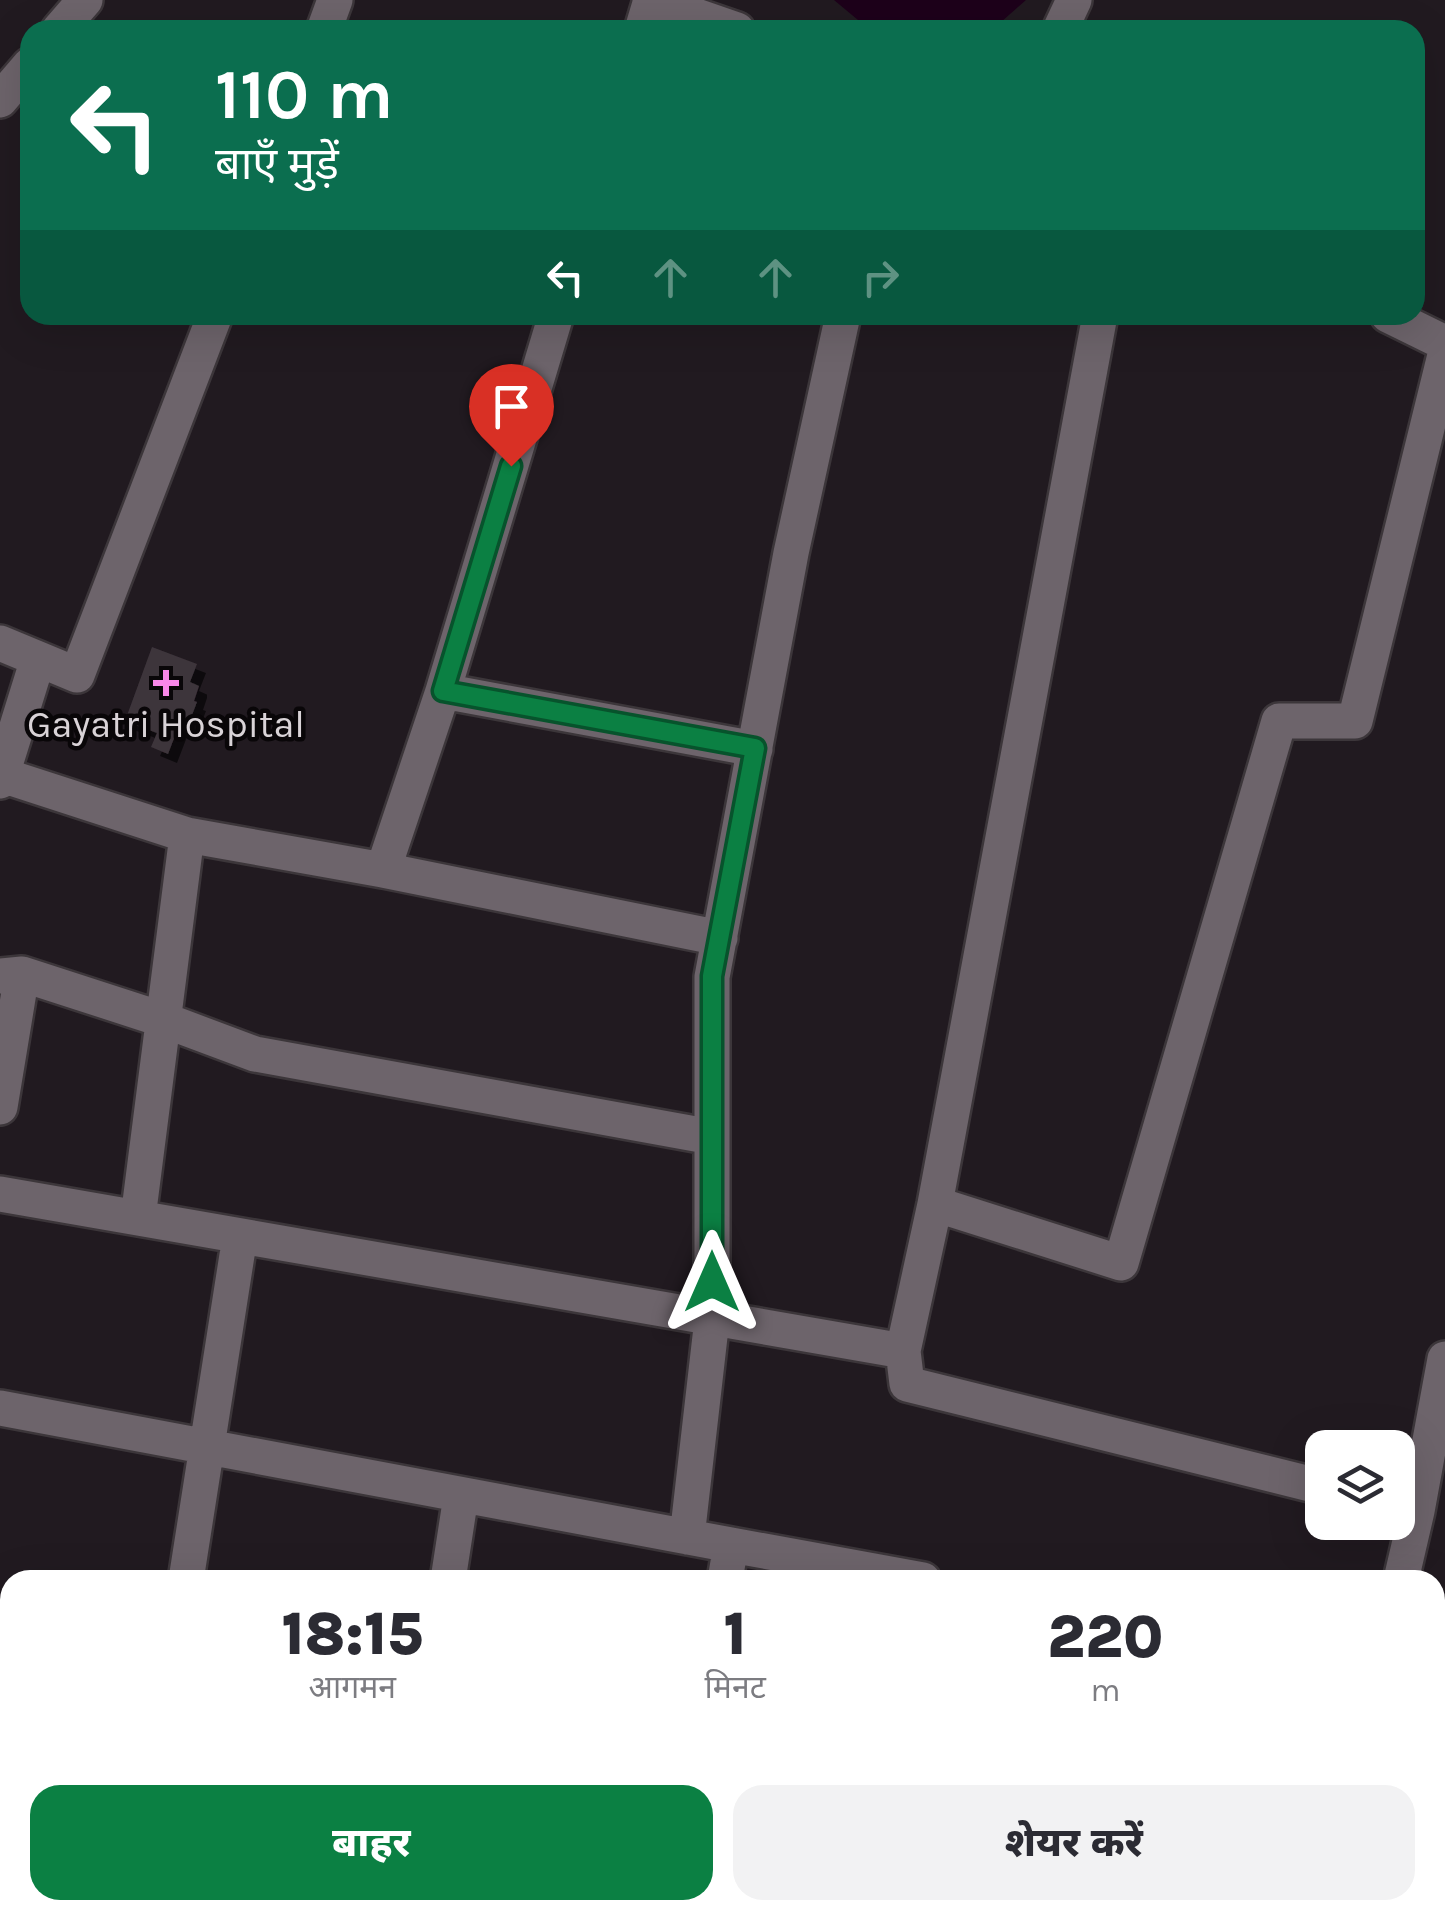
<!DOCTYPE html>
<html lang="hi">
<head>
<meta charset="utf-8">
<style>
	:root { --surface:#fff; --page:#f2f2f3; --text:#2b2b33; --muted:#7c7c81; --accent:#0b8043 }
	body { margin:0; font-family:Karla,"Noto Sans Devanagari",sans-serif; background:var(--page); color:var(--text); height:100vh; display:flex; flex-direction:column; font-size:38px; white-space:nowrap }
	* { box-sizing:border-box; margin:0 }
	p { font-size:32px; color:var(--muted) }
	.icon { flex:none; width:55px; height:55px; fill:none; stroke:currentColor; stroke-width:2; stroke-linecap:round; stroke-linejoin:round }
	.map { position:relative; flex:1; overflow:hidden }
	.details { position:absolute; left:0px; top:1570px; width:1445px; height:350px; display:flex; flex-direction:column; background:var(--surface); border-radius:30px 30px 0 0; box-shadow:0 10px 40px #0002 }
	.details>* { flex:none }
	.banner { position:absolute; left:20px; top:20px; width:1405px; height:305px; border-radius:30px; box-shadow:0 10px 40px #0002; background:#0b6e4f; color:#fff; overflow:hidden }
	.fabs { position:absolute; left:1305px; top:1430px; display:grid; gap:20px }
	.fabs a { display:grid; place-items:center; width:110px; height:110px; border-radius:20px; background:var(--surface); box-shadow:0 10px 40px #0002; font-size:50px }
	.pin { position:absolute; display:grid; place-items:center; width:85px; height:85px; color:#fff; margin:-102px -42px; border-radius:50% 50% 50% 0; rotate:-45deg; box-shadow:0 0 10px #0007 }
	.pin .icon { rotate:45deg }
	.me { position:absolute; width:110px; margin:-55px; rotate:0deg; stroke-linejoin:round; filter:drop-shadow(0 0 8px #0008) }
	.turn { display:flex; align-items:center; gap:35px; height:210px; padding:0 30px; font-size:45px }
	.turn .icon { width:130px; height:130px; stroke-width:2.5 }
	.turn b { display:block; font-size:70px; line-height:85px }
	.lanes { display:flex; align-items:center; height:95px; padding:0 30px; background:#0003; justify-content:center; gap:50px; direction:ltr }
	.lanes .off { opacity:.35 }
	.eta { display:flex; justify-content:space-evenly; align-items:center; height:170px; text-align:center }
	.eta b { font-size:60px; font-weight:800; line-height:70px }
	.button { display:flex; gap:20px; margin-top:auto; padding:20px 30px }
	.button a { flex:1; height:115px; border-radius:30px; background:var(--accent); color:#fff; font-size:40px; font-weight:800; line-height:115px; text-align:center }
	.button a+a { background:var(--page); color:var(--text) }
	.map>svg:first-child { display:block }
	.green { fill:#3a1835 }
	.water { fill:#1d001a }
	.building { fill:#3d343b; filter:url(#shadow) }
	.lines { fill:none; stroke-linecap:round; stroke-linejoin:round }
	.street-casing { stroke:#3c363a; stroke-width:40 }
	.street { stroke:#6d646b; stroke-width:35 }
	.route-casing { stroke:#07532c; stroke-width:25 }
	.route { stroke:#0b8043; stroke-width:18 }
	.poi-dot { fill:#f987e8; stroke:#090608; stroke-width:4 }
	.labels { text-anchor:middle; dominant-baseline:central; stroke-width:9; stroke-linejoin:round; paint-order:stroke }
	.poi-label { font-size:38px; fill:#d9d3d7; stroke:#090608 }
</style>
</head>
<body>
<div class="map">
<svg width="1445" height="1920" viewBox="0 0 1445 1920">
	<defs>
		<filter id="shadow"><feDropShadow dx="9" dy="9" stdDeviation="0" flood-color="#0009"/></filter>
	</defs>
	<rect width="100%" height="100%" fill="#211a20"/>
	<!-- green -->
	<path class="green" d="M697,1910h31l57,10h-90z"/>
	<!-- water -->
	<path class="water" d="M834,0h192l-34,30h-122z"/>
	<!-- building -->
	<path class="building" d="M152,647l45,17 -7,18 9,4 -5,15 3,1 -8,21 -8,-3 -13,34 -17,-7 6,-14 -32,-12z"/>
	<g class="lines">
		<!-- street casing -->
		<g class="street-casing">
			<path id="street" d="M650,0l87,30
				M59,30l26,-30
				M324,30l11,-30
				M642,30l9,-30
				M1060,30l14,-30
				M0,100l30,-35
				M1388,315l57,28
				M0,643l77,32 138,-360
				M443,691l312,58
				M2,775l185,60
				M0,781l38,-122
				M383,870l337,68
				M0,976l22,-2 142,46 91,34 457,83
				M0,1107l22,-133
				M0,1194l903,157 4,33 415,103
				M935,1204l186,59 158,-542h76l90,-366
				M138,1218l49,-383 196,35 60,-179 113,-376
				M903,1351l32,-147 165,-889
				M0,1408l731,137
				M1398,1506l19,5 28,-152
				M687,1537l25,-218v-342l79,-424 52,-238
				M186,1580l54,-344
				M448,1580l13,-84
				M725,1580l6,-35 192,35
				M1401,1580l16,-69
				M0,1622l10,2
				M0,1819l10,2
				M114,1920l2,-10
				M380,1920l2,-10
				M669,1920l1,-10"/>
		</g>
		<!-- street -->
		<use href="#street" class="street"/>
	</g>
	<g class="lines">
		<!-- route casing -->
		<g class="route-casing">
			<path id="route" d="M511,466l-68,225 312,57 -43,228v306"/>
		</g>
		<!-- route -->
		<use href="#route" class="route"/>
	</g>
	<!-- markers -->
	<path class="poi-dot" d="M161 668h10v10h10v10h-10v10h-10v-10h-10v-10h10z"/>
	<g class="labels">
		<!-- poi labels -->
		<g class="poi-label">
			<text x="166" y="724">Gayatri Hospital</text>
		</g>
	</g>
</svg>
<div class="fabs">
<a><svg class="icon" aria-label="layers" viewBox="0 0 24 24"><path d="M12 4l9 5-9 5-9-5zM3 14l9 5 9-5"/></svg></a>
</div>
<div class="pin" style="left:511px;top:466px;background:#d93025"><svg class="icon" aria-label="arrive" viewBox="0 0 24 24"><path d="M6 21V4h12l-3 4 3 4H6"/></svg></div>
<svg class="me" style="left:712px;top:1282px" viewBox="-20 -20 40 40"><path d="M0-17L14 15 0 8-14 15z" fill="#0b8043" stroke="#fff" stroke-width="4"/></svg>
<div class="banner">
<div class="turn"><svg class="icon" aria-label="left" viewBox="0 0 24 24"><path d="M17 20v-9H6M10 6l-5 5 5 5"/></svg><div><b>110 m</b>बाएँ मुड़ें</div></div>
<div class="lanes"><svg class="icon" aria-label="left" viewBox="0 0 24 24"><path d="M17 20v-9H6M10 6l-5 5 5 5"/></svg><svg class="icon off" aria-label="ahead" viewBox="0 0 24 24"><path d="M12 20V5M6 11l6-6 6 6"/></svg><svg class="icon off" aria-label="ahead" viewBox="0 0 24 24"><path d="M12 20V5M6 11l6-6 6 6"/></svg><svg class="icon off" aria-label="right" viewBox="0 0 24 24"><path d="M7 20v-9h11M14 6l5 5-5 5"/></svg></div>
</div>
<section class="details">
<div class="eta">
<div><b>18:15</b><p>आगमन</p></div>
<div><b>1</b><p>मिनट</p></div>
<div><b>220</b><p>m</p></div>
</div>
<div class="button"><a>बाहर</a><a>शेयर करें</a></div>
</section>
</div>
</body>
</html>
